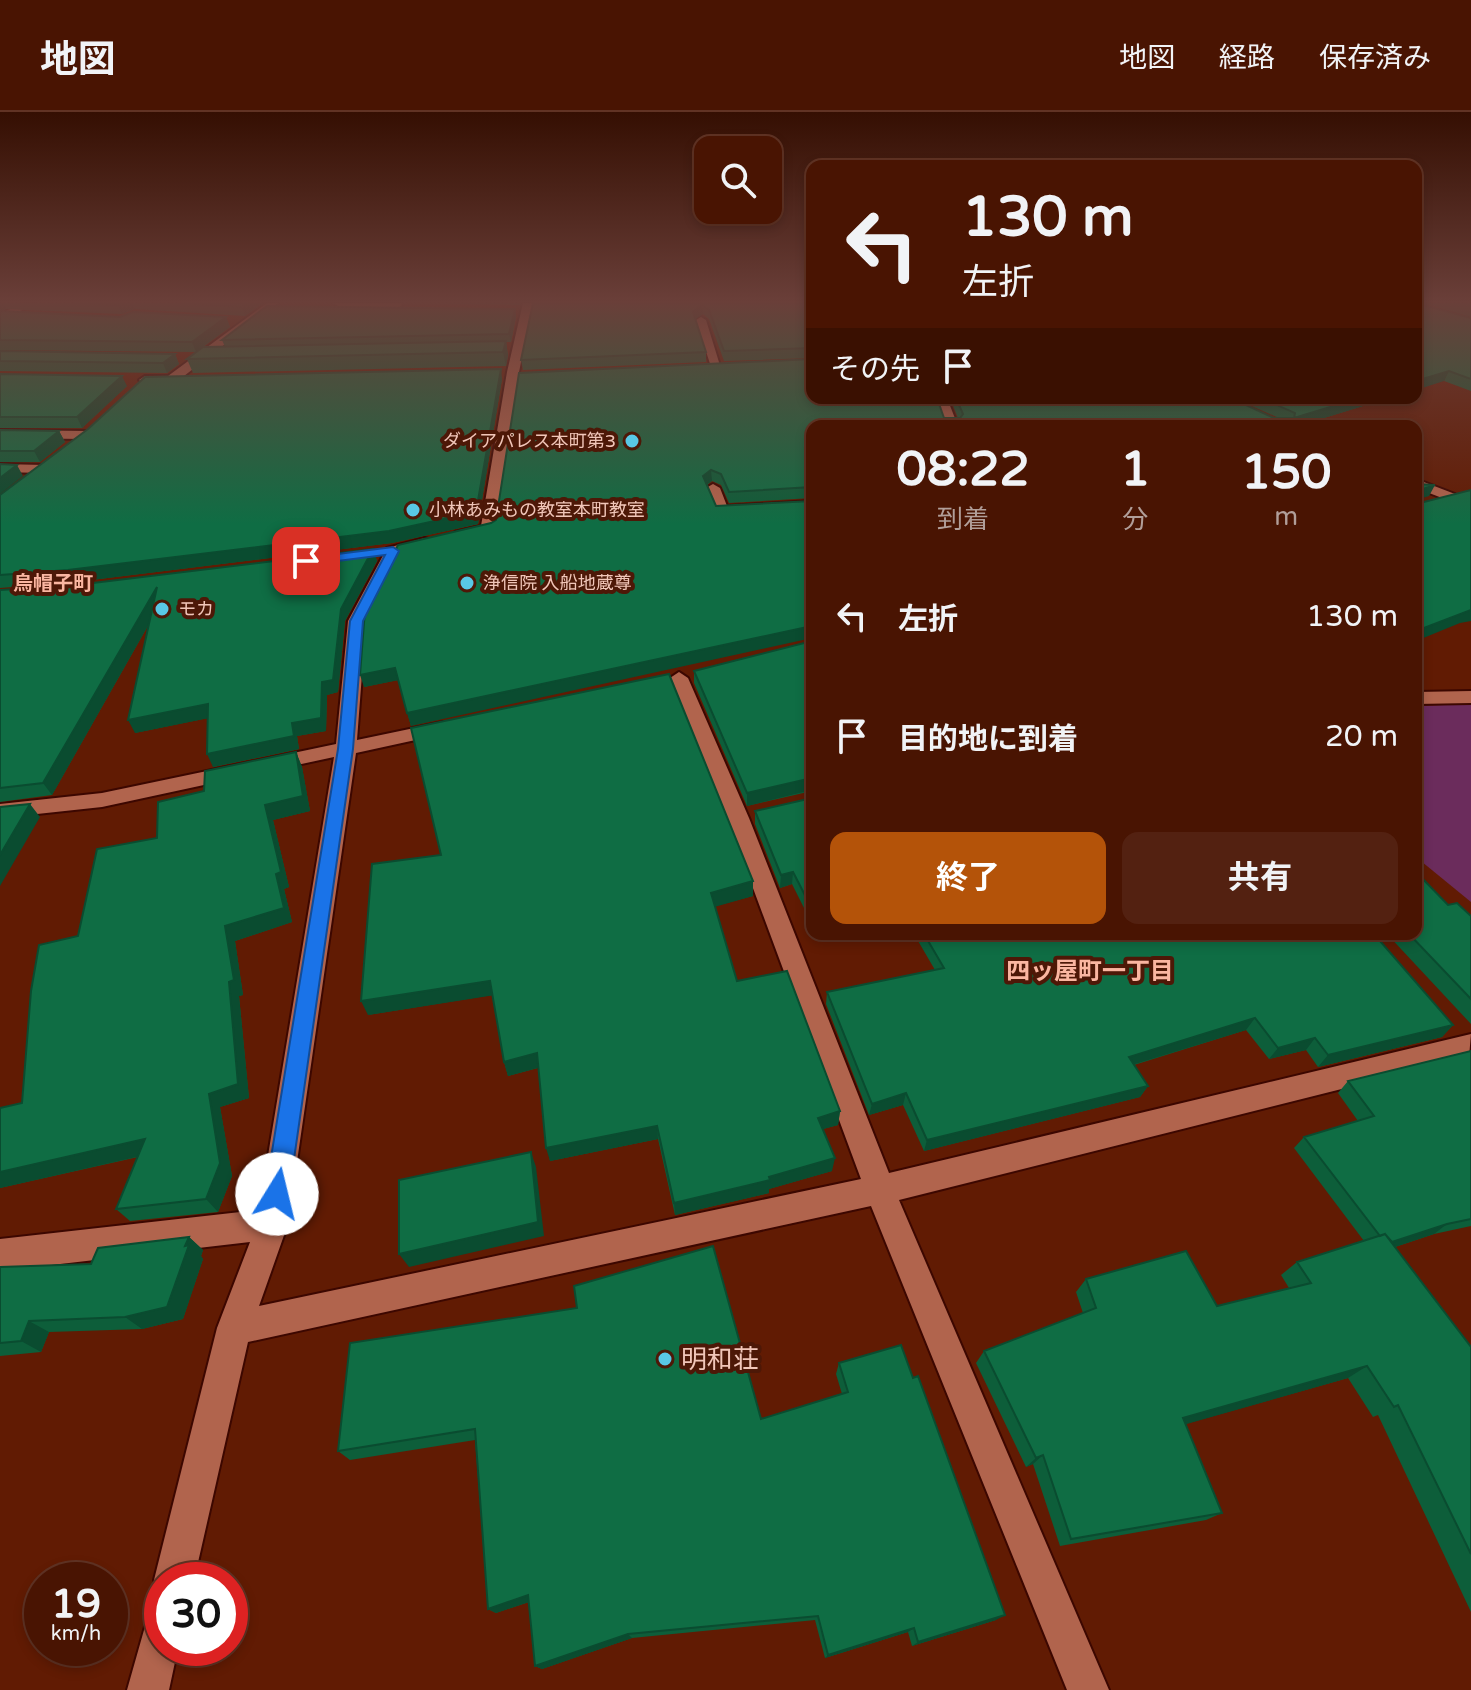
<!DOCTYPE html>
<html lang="ja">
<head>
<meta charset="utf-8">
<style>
	:root { --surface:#491402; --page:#532111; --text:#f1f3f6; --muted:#b19e99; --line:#613324; --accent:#b45309 }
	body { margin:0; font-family:"Varela Round","Noto Sans JP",sans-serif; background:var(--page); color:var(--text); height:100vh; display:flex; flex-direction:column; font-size:30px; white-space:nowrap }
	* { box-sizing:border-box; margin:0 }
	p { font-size:26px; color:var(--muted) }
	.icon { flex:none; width:44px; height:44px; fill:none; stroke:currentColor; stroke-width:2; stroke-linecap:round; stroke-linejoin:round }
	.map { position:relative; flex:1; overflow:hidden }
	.panel { position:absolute; left:806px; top:308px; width:616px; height:520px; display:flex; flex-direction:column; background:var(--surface); border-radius:16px; box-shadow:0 4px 12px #0003,0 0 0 2px var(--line) }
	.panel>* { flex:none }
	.top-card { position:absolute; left:806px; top:48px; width:616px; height:244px; border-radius:16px; box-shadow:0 4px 12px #0003,0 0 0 2px var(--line); background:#491402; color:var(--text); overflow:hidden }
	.fabs { position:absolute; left:694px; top:24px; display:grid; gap:16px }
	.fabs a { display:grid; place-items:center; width:88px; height:88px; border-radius:16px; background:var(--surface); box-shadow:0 4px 12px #0003,0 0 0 2px var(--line); font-size:40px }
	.speed { position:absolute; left:24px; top:1450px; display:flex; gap:16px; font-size:40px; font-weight:700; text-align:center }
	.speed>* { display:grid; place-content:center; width:104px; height:104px; border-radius:50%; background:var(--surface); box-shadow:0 4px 12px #0003,0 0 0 2px var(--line); line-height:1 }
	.speed small { font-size:20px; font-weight:400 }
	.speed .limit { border:12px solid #d22; background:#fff; color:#111 }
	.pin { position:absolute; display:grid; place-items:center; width:68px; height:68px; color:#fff; margin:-34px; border-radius:16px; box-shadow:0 4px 12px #0006 }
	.me { position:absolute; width:88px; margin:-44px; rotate:9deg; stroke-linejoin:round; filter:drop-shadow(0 0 6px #0008) }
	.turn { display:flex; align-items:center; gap:28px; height:168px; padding:0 24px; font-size:36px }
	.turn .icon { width:104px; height:104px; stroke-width:2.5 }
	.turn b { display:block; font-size:56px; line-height:68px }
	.then { display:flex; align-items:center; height:76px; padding:0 24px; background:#0003; gap:16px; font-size:30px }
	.eta { display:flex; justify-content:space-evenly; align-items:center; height:136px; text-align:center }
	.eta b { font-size:48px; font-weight:700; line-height:56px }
	.action { display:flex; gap:16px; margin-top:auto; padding:16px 24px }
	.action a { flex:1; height:92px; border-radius:16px; background:var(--accent); color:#fff; font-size:32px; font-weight:700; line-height:92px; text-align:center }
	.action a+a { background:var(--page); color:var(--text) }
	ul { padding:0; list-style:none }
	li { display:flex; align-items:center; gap:24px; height:120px; padding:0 24px }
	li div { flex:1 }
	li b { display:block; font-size:30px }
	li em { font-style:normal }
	header { display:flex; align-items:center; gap:48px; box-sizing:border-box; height:112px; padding:0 40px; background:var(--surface); border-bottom:2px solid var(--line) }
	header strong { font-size:38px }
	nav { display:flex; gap:44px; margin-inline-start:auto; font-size:28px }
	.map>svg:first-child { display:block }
	.green { fill:#6b2c5c }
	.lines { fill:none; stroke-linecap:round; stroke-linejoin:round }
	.minor-casing { stroke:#3c0700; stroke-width:4 }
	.minor { fill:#b1644d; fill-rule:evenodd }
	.wall { fill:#0d5e3a }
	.shaded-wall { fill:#0a4c30 }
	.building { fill:#0f6d44; stroke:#0a4c30; stroke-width:2 }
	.route { fill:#1a73e8; stroke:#114b97; stroke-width:2 }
	.poi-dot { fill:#59c8e5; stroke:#4d1807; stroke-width:3 }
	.labels { text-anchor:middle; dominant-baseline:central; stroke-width:8; stroke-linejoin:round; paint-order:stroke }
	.far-poi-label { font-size:18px; fill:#f1c6b9; stroke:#4d1807; text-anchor:start }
	.far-neighbourhood-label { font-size:20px; font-weight:bold; fill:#fab6a1; stroke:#4d1807 }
	.neighbourhood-label { font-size:24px; font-weight:bold; fill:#fab6a1; stroke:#4d1807 }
	.near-poi-label { font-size:26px; fill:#f1c6b9; stroke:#4d1807; text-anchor:start }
</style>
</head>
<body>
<header>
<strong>地図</strong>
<nav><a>地図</a><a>経路</a><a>保存済み</a></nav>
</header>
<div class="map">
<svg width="1471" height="1578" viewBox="0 0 1471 1578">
	<rect width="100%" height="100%" fill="#611b03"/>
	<!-- green -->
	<path class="green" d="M1471,592v198l-55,-45v-151z"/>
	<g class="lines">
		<!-- minor casing -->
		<g class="minor-casing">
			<path id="minor" d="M23,191h13l-36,18v-7z
				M267,191h11l-103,80 -30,1 -6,-4 6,-4h23z
				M333,191h68l1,2 -9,8 -4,-1v-4l-51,-2z
				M523,191h10l-14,69 -23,157 -8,5 -33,4v-6l26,-6 26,-154z
				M701,205l5,3 16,52 -10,-2 -16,-50z
				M935,286h12l11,28h-14z
				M0,318l86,1 7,4 -7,4 -86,-1z
				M0,352l44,1 7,4 -7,4 -44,-1z
				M1416,367l39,15 2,3 -7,4 -34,-13z
				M713,372l7,4 7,18 85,-5v8l-96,5 -10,-26z
				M425,426l6,2v6l-32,8 -33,67 -9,119 86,-18 10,6 -10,6 -87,19 -68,471 -29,82 602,-127 -134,-361 -57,-140 9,-6 9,6 61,140 140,355 582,-139 -2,23 -570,143 210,490h-42l-196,-484 -623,136 -54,238h-32l-2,14 -6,-14 63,-252 33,-86 -250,29v-32l259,-29 75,-453 -232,50 -102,11v-14l102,-11 234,-49 12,-123 39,-73z
				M1471,579v12l-55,1v-12z
				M162,1498v38h16l-9,42h-42l21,-74z"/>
		</g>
		<!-- minor -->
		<use href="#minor" class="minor"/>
	</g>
	<!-- wall -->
	<path class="wall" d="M0,191h263l-18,13 -110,-7 -13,5 -116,-5 -5,3 119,5h106l4,10 -34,25 -196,-2z
		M417,191h103v2z
		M533,191h279v55l-88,3 -15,-42 -6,-5 -8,5 11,33v10l-183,8 -2,-10z
		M1423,191h48v14z
		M515,197l1,8 -5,25h-5l2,13 -2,11 -313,7 -6,-14 38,-12 -3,-7z
		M1471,206v73l-27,-10z
		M0,239l175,3 4,10 -12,9 -167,-2z
		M812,247l132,59h14l-8,-20h281l43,20h5l-45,-20h155l-91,28h-486v72l-83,5 -8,-18 -9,-4 -301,245 -13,-46 -34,7 127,-164z
		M0,262l127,12 -45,42h-82z
		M502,267l-24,145 -86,19 -317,39 -75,6v-93z
		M0,318l59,1 6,11 -25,20h-40z
		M373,437l4,12 -32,60 -7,71 -11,3 -1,36 -29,5 2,13 -86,18 -5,-49 -73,15 14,-109 -97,171 -52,7v-212l68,-4z
		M812,529v150l-65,15 -53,-123v-12z
		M296,640l6,15 8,44 -37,9 16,67 -5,2 8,33 -57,19 8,54 -4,1 10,102 -29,9 12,69 -14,36 -88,9 -14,-12 22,-52 -138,31 22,-85 56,-167 79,-98 47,-47z
		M812,686v121l-2,1 -18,-36 -12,4 -25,-64v-13z
		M753,769v15l-38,10 22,75 103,130 -2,14 -15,4 9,42 -63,18v4l-94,22 -17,-76 -108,22 -12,-93 -30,8 -4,-14 -12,-67 -124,20z
		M1448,793l23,11v108l-84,-90h29z
		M914,822h460l79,91 -11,12 -124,30 -12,-17 -37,9 -23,-29 -112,35 14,21 -8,11 -216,54 -21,-46 -34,10 -43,-111 1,-12 108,-22z
		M1471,939v175l-37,8 -39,13 76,100v265l-93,-197 -5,2 -25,-39 -163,46 37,89 -16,7 -146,26 -27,-82 -7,3 -50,-104 8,-12 99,-38 -7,-21 10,-13 131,27 72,-18 -8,-13 16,-13 67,-21 -70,-93 10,-11 54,-16 -20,-28 10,-12z
		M189,1125l14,13 -2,6 2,3 -20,60 -41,10 -93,3 -8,20 -41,4v-89l91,-3z
		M350,1231l411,76 81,-25 -6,-20 3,-11 157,257 -84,26 -4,-14 -83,26 -10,-38 -183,18 -90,31 -7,-3 -6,-64 -33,11 -8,-4 -13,-169 -125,20 -12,-9z"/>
	<!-- shaded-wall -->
	<path class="shaded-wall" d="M0,191h3l3,6 -6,3z
		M123,191h10l2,6 -13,5 -4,-9z
		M247,191h16l-18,13 -3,-9z
		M702,193l1,9 -10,7v-9z
		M515,197l1,8 -5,25 -2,-8z
		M226,205l4,10 -34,25 -4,-10z
		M506,229l2,14 -2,11 -3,-14z
		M175,242l4,10 -12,9 -4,-10z
		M501,257l1,10 -24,145 -86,19 -317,39 -7,-12z
		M1449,259l-5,10 -28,9v-9z
		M122,264l5,10 -45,42 -5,-11z
		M1360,286h29l-91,28h-7l3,-8z
		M1293,306l-3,8h-13l1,-3z
		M59,319l6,11 -25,20 -6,-11z
		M17,353l6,11 -23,18v-16z
		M711,358l1,11 -9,6v-11z
		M1435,373l-6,11 -13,4 4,-10z
		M373,437l4,12 -32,60 -7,71 -11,3 -1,36 -29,5 2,13 -86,18 -6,-13 85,-31 30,-41 19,-73z
		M157,475l6,12 -111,196 -9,-12z
		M1471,498v11l-11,2 -44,18v-11z
		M812,514v12l-401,88 -4,-13z
		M395,556l4,12 -35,7 -4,-12z
		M208,592l6,13 -79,16 -7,-13z
		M296,640l6,15 8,44 -37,9 16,67 -5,2 8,33 -57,19 8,54 -4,1 10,102 -29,9 12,69 -14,36 -12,-13 3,-105 20,-112 -4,-56 51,-52 -11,-69z
		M812,666l-1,12 -64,16v-13z
		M30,692l10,13 -40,69v-31z
		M793,760l-1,12 -12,4 1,-13z
		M753,769v15l-42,12v-15z
		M490,869l5,14 -127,20 -7,-14z
		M1255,906l-9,12 -124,38 7,-11z
		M1453,913l-11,12 -124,30 10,-12z
		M1315,926l-9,12 -37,9 9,-11z
		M537,941l4,14 -33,9 -4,-14z
		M1148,974l-8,11 -216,54 3,-11z
		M906,981l-3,12 -34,10 3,-11z
		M840,999l-2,14 -22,6 2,-13z
		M657,1014l1,13 -108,22 -4,-13z
		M145,1027l13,13 -158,36v-16z
		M531,1040l5,15 8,69 -135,31 -10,-13z
		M835,1046l-3,13 -63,18v4l-94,22 -1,-12z
		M1447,1112l-13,10 -60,20 12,-10z
		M189,1125l14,13 -2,6 2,3 -20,60 -41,10 -17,-12 60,-71z
		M29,1209l20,11 -8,20 -20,-11z
		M1367,1254l-19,12 -179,51 14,-11z
		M1043,1343l-10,9 -7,3 10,-9z
		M528,1483l7,5 -39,13 -8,-4z
		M1005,1503l-9,5 -84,26 6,-4z
		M914,1516l-6,4 -83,26 3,-3z
		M628,1522l4,4 -90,31 -7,-3z"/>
	<!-- building -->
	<path class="building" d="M74,191h49l-5,2z
		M181,191h66l-5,4z
		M533,191h279v45l-88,3 -15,-41 -7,-5 -9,7 13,40 -185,8z
		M1416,191l55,15v61l-22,-8 -33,10z
		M267,194l248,3 -6,25 -287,6z
		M0,199l120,6 13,-5 93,5 -34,25 -192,-2z
		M506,229l-3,11 -316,7 16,-12z
		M0,239l175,3 -12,9 -163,-2z
		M812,247v39h125l7,20h16l3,-4 -7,-16h275l43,20h19l-15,5 6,3h-472v61l-83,5 -8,-18 -10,-4 -8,6 13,30 96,-5v125l-405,87 -12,-45 -35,7 5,-65 33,-65 93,-22 5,-3 23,-147z
		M501,257l-25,143 -87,19 -321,39 -68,5v-80l88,-66 57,-52z
		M0,262l122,2 -45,41h-77z
		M1261,286h99l-66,20 1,-5z
		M0,318l59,1 -25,20h-34z
		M0,352l17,1 -17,13z
		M1416,372l19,1 -15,5v13l51,-13v120l-47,18 -8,2z
		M373,437l-32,60 -8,71 -11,2 -1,36 -29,5 2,13 -87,18 1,-50 -80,16 29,-133 -114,196 -43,5v-198l68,-4z
		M812,529v137l-65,15 -53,-122z
		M669,562l84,207 -42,12 26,88 50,-10 53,140 -22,7 17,40 -66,19 1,3 -96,23 -17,-77 -111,22 -9,-95 -33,9 -14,-81 -129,20 11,-137 69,-9 -30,-127z
		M296,640l7,44 -38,9 16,67 -5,2 8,34 -59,18 9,54 -5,2 9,102 -29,10 11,69 -14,36 -90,10 29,-70 -145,33v-64l22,-5 9,-112 8,-46 39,-9 19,-87 60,-11 1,-36 46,-11 1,-20z
		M812,686v109h-1l-18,-35 -12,3 -26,-64z
		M30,692l-30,51v-48z
		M1416,760l32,33 9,-2 14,13v83l-62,-65h7z
		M924,822h450l79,91 -125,30 -13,-17 -37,10 -23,-30 -126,39 19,29 -221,54 -21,-47 -34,11 -45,-112 117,-24z
		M1471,939v168l-24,5 -55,18 -7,-8 -5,2 -76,-99 70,-21 -26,-35z
		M531,1040l7,70 -139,32v-74z
		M1385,1122l86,113v207l-73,-149 -4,2 -27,-41 -184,52 39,95 -151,26 -28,-84 -7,3 -52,-107 112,-43 -10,-29 100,-28 31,55 94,-23 -14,-21z
		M189,1125l-4,9 4,-1 -22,62 -42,10 -96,4 -8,20 -21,2v-76l91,-3 7,-16z
		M713,1134l48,173 87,-27 -9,-29 62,-18 12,33 5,-2 87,239 -87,27 -4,-14 -86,27 -10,-39 -190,18 -93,32 -7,-71 -40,14 -13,-180 -137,22 12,-108 227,-35 -3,-22z"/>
	<!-- sky -->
	<linearGradient id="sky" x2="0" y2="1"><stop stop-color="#350f02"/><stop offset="0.46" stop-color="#6a3f39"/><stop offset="1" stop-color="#6a3f39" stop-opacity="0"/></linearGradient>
	<rect width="1471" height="412" fill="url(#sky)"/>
	<!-- route -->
	<path class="route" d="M393,435l6,4 -36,70 -10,128 -64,445 -4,8 -8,4 -8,-4 -4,-8 73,-445 12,-128 35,-66 -79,10 -6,-4 6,-3z"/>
	<!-- markers -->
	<g class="poi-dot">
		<circle cx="632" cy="329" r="8"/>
		<circle cx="413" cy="398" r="8"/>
		<circle cx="467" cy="471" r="8"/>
		<circle cx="162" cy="497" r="8"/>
		<circle cx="665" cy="1247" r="8"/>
	</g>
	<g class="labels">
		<!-- far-poi labels -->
		<g class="far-poi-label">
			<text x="616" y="329" text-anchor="end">ダイアパレス本町第3</text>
			<text x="429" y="398">小林あみもの教室本町教室</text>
			<text x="483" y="471">浄信院 入船地蔵尊</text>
			<text x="178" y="497">モカ</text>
		</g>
		<!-- far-neighbourhood labels -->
		<g class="far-neighbourhood-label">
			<text x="53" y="472">烏帽子町</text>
		</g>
		<!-- neighbourhood labels -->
		<g class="neighbourhood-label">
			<text x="1090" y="859">四ッ屋町一丁目</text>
		</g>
		<!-- near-poi labels -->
		<g class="near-poi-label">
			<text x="681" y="1247">明和荘</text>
		</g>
	</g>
</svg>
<div class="fabs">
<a><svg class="icon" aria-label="search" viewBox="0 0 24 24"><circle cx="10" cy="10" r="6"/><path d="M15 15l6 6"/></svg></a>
</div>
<div class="speed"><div>19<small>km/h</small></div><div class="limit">30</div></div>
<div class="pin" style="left:306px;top:449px;background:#d93025"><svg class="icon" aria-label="arrive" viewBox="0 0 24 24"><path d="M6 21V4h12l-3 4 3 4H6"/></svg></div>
<svg class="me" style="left:277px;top:1082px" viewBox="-20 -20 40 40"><circle r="19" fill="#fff"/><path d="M0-13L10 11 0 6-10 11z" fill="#1a73e8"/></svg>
<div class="top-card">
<div class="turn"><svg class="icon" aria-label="left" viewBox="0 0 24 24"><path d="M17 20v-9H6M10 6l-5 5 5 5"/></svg><div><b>130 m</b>左折</div></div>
<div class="then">その先<svg class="icon" aria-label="arrive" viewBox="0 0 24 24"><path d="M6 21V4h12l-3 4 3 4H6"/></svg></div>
</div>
<section class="panel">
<div class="eta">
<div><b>08:22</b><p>到着</p></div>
<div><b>1</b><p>分</p></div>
<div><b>150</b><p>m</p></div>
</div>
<ul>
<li><svg class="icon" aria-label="left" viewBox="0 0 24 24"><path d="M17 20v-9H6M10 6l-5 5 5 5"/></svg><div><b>左折</b></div><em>130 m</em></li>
<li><svg class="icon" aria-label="arrive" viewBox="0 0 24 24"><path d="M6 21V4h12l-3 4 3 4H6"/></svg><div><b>目的地に到着</b></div><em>20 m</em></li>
</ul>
<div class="action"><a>終了</a><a>共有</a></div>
</section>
</div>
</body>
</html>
